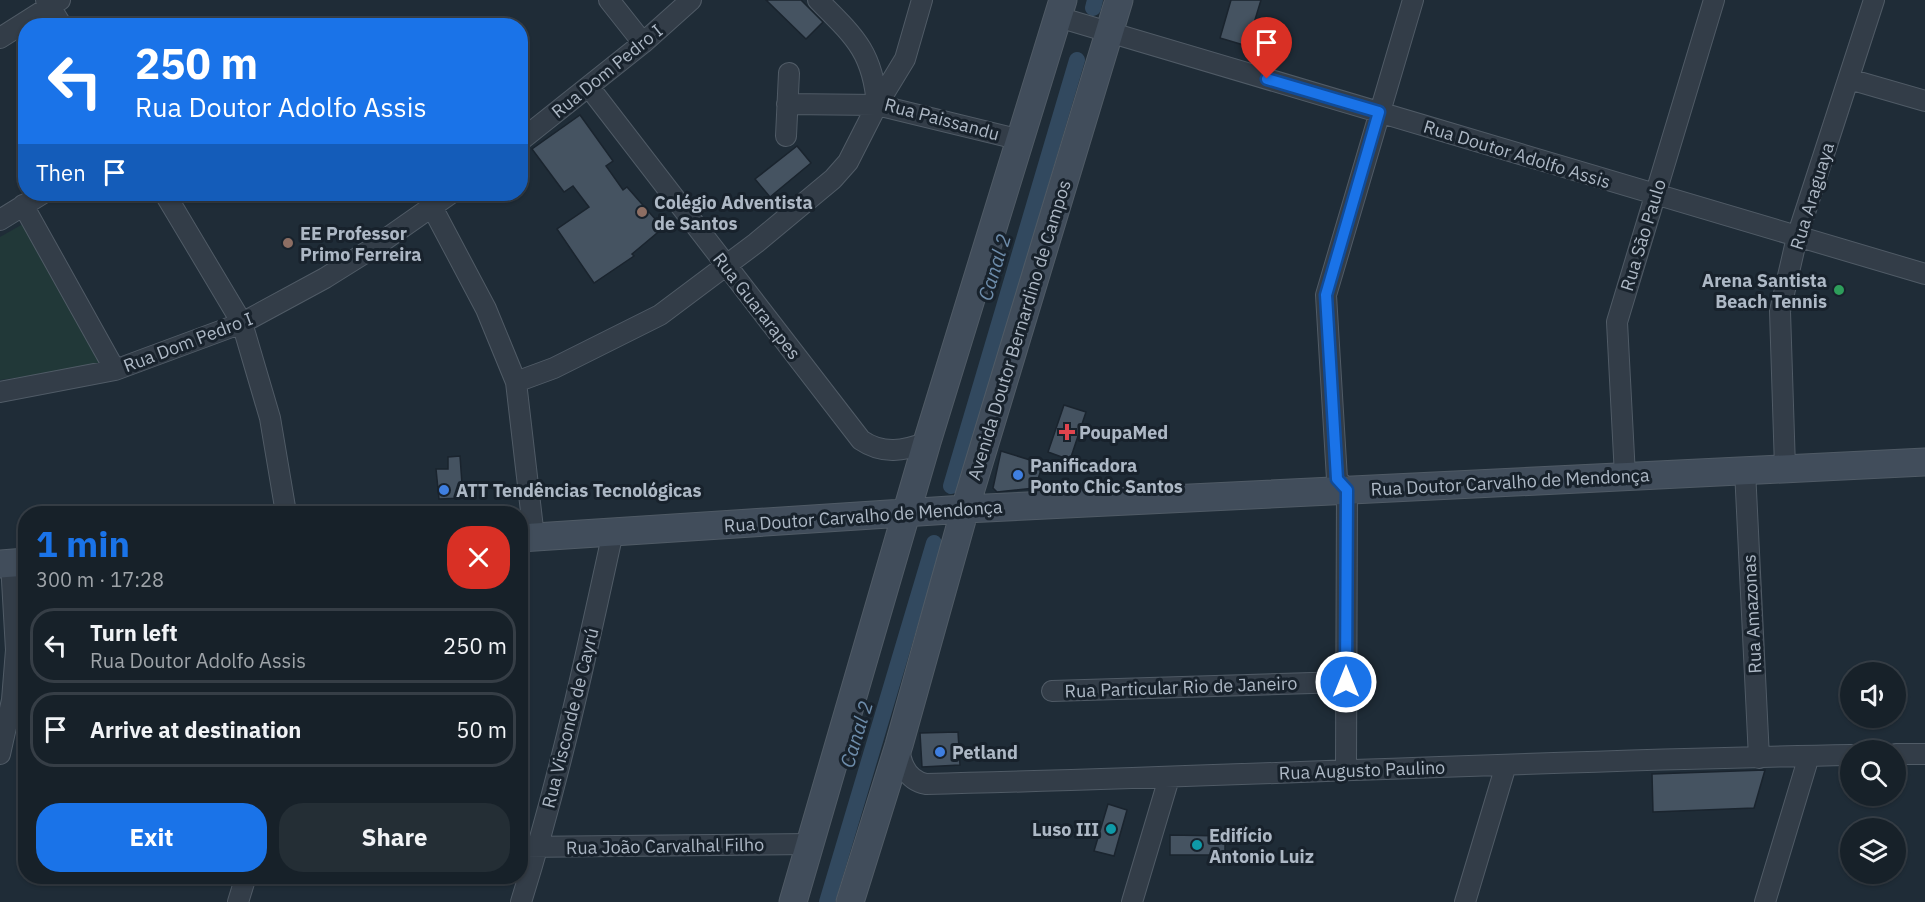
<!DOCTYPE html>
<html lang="en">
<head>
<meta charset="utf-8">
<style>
	:root { --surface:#172129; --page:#242e35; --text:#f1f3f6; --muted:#9ea3a8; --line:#363e46; --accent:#1a73e8 }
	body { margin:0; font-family:"IBM Plex Sans",sans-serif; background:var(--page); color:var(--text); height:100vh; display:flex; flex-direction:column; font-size:22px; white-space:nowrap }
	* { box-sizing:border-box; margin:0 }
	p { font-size:20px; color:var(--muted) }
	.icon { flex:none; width:33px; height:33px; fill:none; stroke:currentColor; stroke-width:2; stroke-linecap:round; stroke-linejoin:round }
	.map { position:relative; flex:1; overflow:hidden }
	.side { position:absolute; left:18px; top:506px; width:510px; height:378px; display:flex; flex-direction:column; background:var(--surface); border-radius:24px; box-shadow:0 2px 4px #0004,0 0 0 2px var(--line) }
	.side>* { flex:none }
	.top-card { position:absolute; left:18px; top:18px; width:510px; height:183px; border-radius:24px; box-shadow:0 2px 4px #0004,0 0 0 2px var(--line); background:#1a73e8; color:#fff; overflow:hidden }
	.fabs { position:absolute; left:1840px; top:662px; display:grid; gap:12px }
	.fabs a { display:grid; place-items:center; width:66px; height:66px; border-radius:50%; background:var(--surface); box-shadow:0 2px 4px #0004,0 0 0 2px var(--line); font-size:30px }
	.pin { position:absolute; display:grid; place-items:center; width:51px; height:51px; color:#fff; margin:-62px -26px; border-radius:50% 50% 50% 0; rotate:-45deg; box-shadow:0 0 6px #0007 }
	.pin .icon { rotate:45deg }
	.me { position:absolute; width:66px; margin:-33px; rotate:0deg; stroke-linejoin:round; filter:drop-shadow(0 0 4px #0008) }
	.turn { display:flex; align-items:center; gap:21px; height:126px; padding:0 18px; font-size:27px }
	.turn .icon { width:78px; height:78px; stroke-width:2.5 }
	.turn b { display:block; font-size:42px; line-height:51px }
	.then { display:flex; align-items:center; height:57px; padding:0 18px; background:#0003; gap:12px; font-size:22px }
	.round { display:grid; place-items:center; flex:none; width:63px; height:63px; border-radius:24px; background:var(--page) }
	.overview { display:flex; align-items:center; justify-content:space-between; height:102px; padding:0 18px }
	h1 { font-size:36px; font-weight:800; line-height:45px; color:var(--accent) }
	.cta { display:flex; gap:12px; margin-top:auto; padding:12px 18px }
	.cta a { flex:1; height:69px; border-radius:24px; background:var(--accent); color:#fff; font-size:24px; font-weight:800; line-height:69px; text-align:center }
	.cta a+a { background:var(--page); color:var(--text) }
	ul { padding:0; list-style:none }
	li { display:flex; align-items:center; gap:18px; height:75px; margin:0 12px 9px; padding:0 6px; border:3px solid var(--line); border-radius:24px }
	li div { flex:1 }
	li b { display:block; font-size:22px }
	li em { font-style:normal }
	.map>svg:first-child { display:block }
	.green { fill:#213838 }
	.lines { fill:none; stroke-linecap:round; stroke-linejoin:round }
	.canal { stroke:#32495f; stroke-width:16 }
	.building { fill:#455361; stroke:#1a242e; stroke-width:1.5 }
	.street-casing { stroke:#505b66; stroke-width:22 }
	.secondary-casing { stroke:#505b66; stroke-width:29 }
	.street { stroke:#333d48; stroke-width:20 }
	.secondary { stroke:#414d5b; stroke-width:27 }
	.route-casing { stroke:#114b97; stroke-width:15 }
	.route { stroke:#1a73e8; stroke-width:10 }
	.education-dot { fill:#8d6e63; stroke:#18222c; stroke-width:2 }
	.leisure-dot { fill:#2e9e5b; stroke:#18222c; stroke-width:2 }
	.health-dot { fill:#e0444e; stroke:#18222c; stroke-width:2 }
	.shop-dot { fill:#3f7fe0; stroke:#18222c; stroke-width:2 }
	.culture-dot { fill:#0f9aa8; stroke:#18222c; stroke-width:2 }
	.labels { text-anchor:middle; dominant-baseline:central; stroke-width:6; stroke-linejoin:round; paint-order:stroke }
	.street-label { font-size:18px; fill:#adb8c5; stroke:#18222c }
	.poi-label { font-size:18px; font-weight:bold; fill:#adb8c5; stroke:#18222c; text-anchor:start }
	.water-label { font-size:20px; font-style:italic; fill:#6d8caa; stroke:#18222c }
</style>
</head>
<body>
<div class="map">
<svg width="1925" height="902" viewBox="0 0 1925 902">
	<rect width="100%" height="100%" fill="#1f2c37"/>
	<!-- green -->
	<path class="green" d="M23,224l82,141 -105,15v-143z"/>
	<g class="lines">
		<!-- canal -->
		<path class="canal" d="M1093,8l2,-8
			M951,486l126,-426
			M827,902l107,-359"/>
	</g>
	<!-- building -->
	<path class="building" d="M766,0h35l22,22 -17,17z
		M1231,0h30l-14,46 -27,-8z
		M580,115l33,46 -7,5 17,24 4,-3 36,41 -31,26 2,2 -40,27 -37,-54 32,-22 -16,-21 -9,6 -32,-43z
		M797,146l14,17 -41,34 -15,-18z
		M1064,405l22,7 -16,48 -22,-8z
		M1001,451l42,13 -8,24 -38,4 -4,-4z
		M460,456l3,42 -24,1 -3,-30h12v-12z
		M958,732l2,33 -38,2 -2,-34z
		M1765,770l-11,38 -101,4 -1,-38z
		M1108,804l19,6 -13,46 -20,-5z
		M1170,835l55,1v19h-55z"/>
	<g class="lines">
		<!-- street casing -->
		<g class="street-casing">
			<path id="street" d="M46,0l16,26
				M609,0l34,43
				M818,0c36,36 55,52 59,105l144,35
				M1058,17l867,257
				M0,38l60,-38
				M1849,79l76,22
				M589,87l272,353c22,15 43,11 66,2
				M787,104l90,1
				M786,136l3,-63
				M520,141l123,-98 48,-43
				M165,194l77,129 28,95 16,95
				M23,205l92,165
				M432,207l54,102 30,73 18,155
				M0,220l42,-26
				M516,382l38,-14 106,-53 96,-72 77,-64 15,-17 29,-57 28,-46 17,-59
				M0,392l115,-22 127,-47 83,-45 48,-30 77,-54
				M1785,468l-5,-157 17,-74 77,-237
				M1745,470l14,288
				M1625,476l-8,-154 97,-322
				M1052,691l294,-9
				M899,745c1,17 7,35 27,39 308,-7 616,-24 925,-29
				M0,754l12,-54 4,-50 -5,-87
				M1896,754h29
				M1346,769l1,-279 -10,-11 -11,-184 87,-295
				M520,847l290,-3
				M238,902l8,-26
				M521,902c38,-121 65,-246 92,-370
				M1132,902l37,-124
				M1465,902l41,-137
				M1765,902l44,-146"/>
		</g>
		<!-- secondary casing -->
		<g class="secondary-casing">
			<path id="secondary" d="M520,538l445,-29 960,-47
				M0,564l26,-2
				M793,902l134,-460 136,-442
				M850,902l49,-157 66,-236 154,-509"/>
		</g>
		<!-- street -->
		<use href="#street" class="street"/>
		<!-- secondary -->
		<use href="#secondary" class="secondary"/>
	</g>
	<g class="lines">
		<!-- route casing -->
		<g class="route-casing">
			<path id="route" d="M1267,79l112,33 -53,183 11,184 10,11 -1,192"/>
		</g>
		<!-- route -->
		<use href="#route" class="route"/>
	</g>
	<!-- markers -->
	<g class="education-dot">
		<circle cx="642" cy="212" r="6"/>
		<circle cx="288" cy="243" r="6"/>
	</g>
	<circle class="leisure-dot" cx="1839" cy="290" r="6"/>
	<path class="health-dot" d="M1064 423h6v6h6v6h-6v6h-6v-6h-6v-6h6z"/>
	<g class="shop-dot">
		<circle cx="1018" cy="475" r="6"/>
		<circle cx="444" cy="490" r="6"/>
		<circle cx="940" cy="752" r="6"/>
	</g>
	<g class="culture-dot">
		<circle cx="1111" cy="829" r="6"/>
		<circle cx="1197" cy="845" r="6"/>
	</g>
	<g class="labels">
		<!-- street labels -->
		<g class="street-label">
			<text transform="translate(607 71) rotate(-39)">Rua Dom Pedro I</text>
			<text transform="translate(942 119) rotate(15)">Rua Paissandu</text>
			<text transform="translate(1517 154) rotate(17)">Rua Doutor Adolfo Assis</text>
			<text transform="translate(1812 196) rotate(-73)">Rua Araguaya</text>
			<text transform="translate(1643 235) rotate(-73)">Rua São Paulo</text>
			<text transform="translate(757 306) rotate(52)">Rua Guararapes</text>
			<text transform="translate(1019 330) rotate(-73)">Avenida Doutor Bernardino de Campos</text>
			<text transform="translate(188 342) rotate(-21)">Rua Dom Pedro I</text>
			<text transform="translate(1510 482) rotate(-3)">Rua Doutor Carvalho de Mendonça</text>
			<text transform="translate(863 516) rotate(-4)">Rua Doutor Carvalho de Mendonça</text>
			<text transform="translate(1752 614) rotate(-93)">Rua Amazonas</text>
			<text transform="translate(1181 687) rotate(-2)">Rua Particular Rio de Janeiro</text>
			<text transform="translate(570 718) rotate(-76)">Rua Visconde de Cayrú</text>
			<text transform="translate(1362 770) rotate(-2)">Rua Augusto Paulino</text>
			<text transform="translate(665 846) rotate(-1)">Rua João Carvalhal Filho</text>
		</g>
		<!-- poi labels -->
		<g class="poi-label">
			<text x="654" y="202">Colégio Adventista<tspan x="654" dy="21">de Santos</tspan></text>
			<text x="300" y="233">EE Professor<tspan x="300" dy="21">Primo Ferreira</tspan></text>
			<text x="1827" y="280" text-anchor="end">Arena Santista<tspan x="1827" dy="21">Beach Tennis</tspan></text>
			<text x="1079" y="432">PoupaMed</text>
			<text x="1030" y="465">Panificadora<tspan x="1030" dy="21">Ponto Chic Santos</tspan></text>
			<text x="456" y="490">ATT Tendências Tecnológicas</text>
			<text x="952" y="752">Petland</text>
			<text x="1099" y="829" text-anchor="end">Luso III</text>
			<text x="1209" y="835">Edifício<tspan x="1209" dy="21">Antonio Luiz</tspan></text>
		</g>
		<!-- water labels -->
		<g class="water-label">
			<text transform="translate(994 267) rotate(-73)">Canal 2</text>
			<text transform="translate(856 734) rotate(-73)">Canal 2</text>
		</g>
	</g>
</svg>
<div class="fabs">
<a><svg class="icon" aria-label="sound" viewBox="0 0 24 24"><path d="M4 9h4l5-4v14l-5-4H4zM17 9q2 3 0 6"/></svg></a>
<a><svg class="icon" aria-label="search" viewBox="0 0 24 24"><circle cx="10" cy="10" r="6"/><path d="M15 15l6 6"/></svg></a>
<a><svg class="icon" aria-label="layers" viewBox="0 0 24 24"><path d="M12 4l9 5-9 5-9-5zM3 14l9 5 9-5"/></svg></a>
</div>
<div class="pin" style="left:1267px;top:79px;background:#d93025"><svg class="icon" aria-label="arrive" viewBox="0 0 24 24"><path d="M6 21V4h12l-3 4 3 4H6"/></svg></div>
<svg class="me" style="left:1346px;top:682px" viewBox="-20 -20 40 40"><circle r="17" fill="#1a73e8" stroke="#fff" stroke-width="3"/><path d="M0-11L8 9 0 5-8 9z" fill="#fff"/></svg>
<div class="top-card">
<div class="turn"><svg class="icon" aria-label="left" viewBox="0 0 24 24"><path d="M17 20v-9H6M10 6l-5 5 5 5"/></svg><div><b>250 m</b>Rua Doutor Adolfo Assis</div></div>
<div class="then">Then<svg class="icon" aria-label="arrive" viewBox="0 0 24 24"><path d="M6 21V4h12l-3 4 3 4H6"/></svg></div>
</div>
<section class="side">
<div class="overview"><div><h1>1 min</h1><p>300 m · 17:28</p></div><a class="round" style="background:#d93025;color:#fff"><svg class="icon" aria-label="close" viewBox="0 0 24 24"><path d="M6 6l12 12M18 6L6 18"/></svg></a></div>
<ul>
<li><svg class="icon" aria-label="left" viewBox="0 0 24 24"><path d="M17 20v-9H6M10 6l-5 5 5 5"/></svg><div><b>Turn left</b><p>Rua Doutor Adolfo Assis</p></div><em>250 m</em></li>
<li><svg class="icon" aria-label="arrive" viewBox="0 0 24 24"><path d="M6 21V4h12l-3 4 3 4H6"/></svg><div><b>Arrive at destination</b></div><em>50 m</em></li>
</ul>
<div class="cta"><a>Exit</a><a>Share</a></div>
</section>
</div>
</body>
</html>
